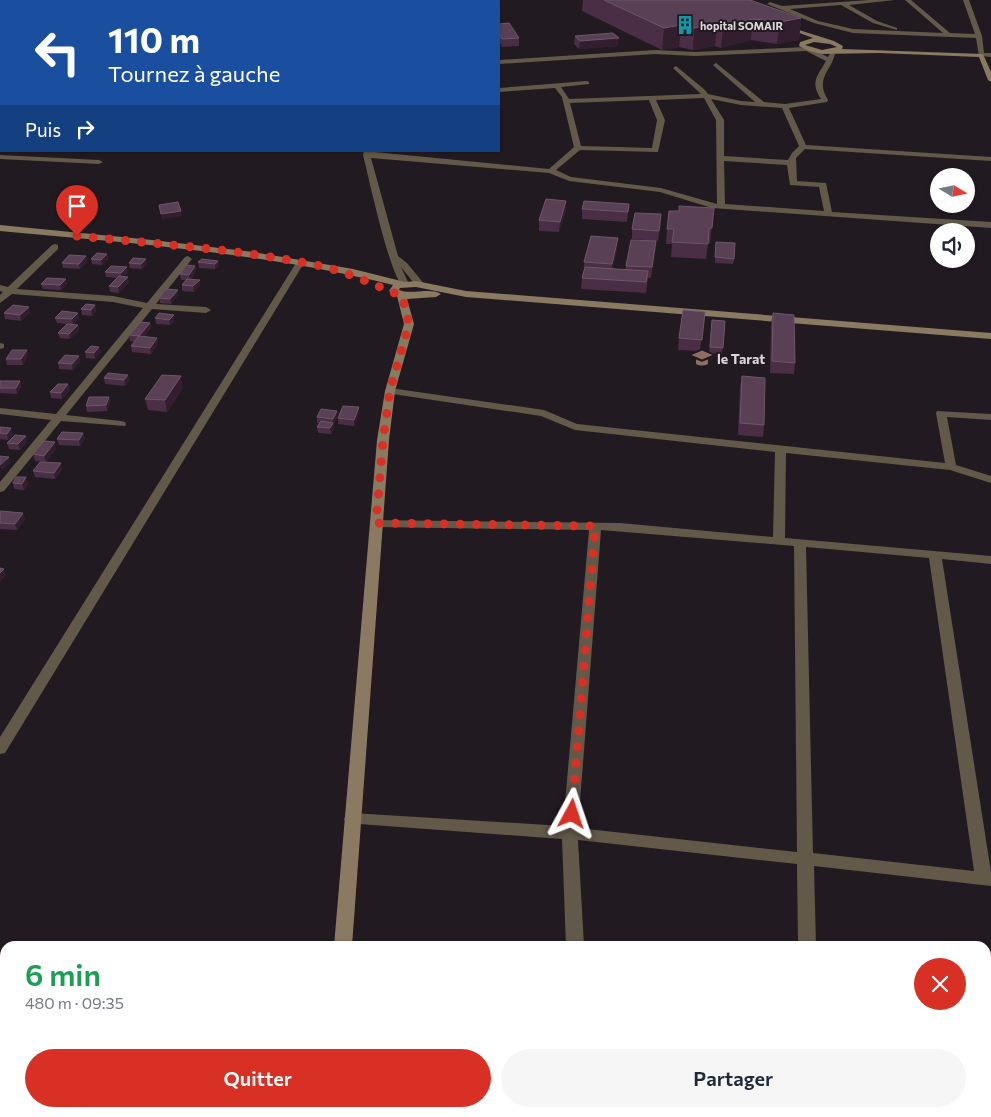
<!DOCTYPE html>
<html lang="fr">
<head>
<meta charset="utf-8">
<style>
	:root { --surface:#fff; --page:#f6f6f7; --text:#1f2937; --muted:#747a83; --accent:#d93025 }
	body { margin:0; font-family:Commissioner,sans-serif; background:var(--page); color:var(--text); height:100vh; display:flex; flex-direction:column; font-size:19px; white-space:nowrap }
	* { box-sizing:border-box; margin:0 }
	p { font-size:16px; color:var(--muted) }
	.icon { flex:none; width:28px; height:28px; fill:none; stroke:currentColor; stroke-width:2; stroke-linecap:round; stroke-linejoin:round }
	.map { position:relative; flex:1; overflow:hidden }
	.sheet { position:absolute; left:0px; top:941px; width:991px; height:176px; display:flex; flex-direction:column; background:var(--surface); border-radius:15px 15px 0 0; box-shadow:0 1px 4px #0004 }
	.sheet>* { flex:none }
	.hud { position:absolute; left:0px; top:0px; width:500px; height:152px; box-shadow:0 1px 4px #0004; background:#1a4fa0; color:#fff; overflow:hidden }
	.needle { width:32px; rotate:100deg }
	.controls { position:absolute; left:930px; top:168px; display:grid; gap:10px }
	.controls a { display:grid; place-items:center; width:45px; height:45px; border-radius:50%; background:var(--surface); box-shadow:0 1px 4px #0004; font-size:25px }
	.pin { position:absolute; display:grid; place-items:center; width:42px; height:42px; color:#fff; margin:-51px -21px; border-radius:50% 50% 50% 0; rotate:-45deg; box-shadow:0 0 5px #0007 }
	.pin .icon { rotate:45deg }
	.me { position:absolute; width:55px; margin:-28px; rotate:5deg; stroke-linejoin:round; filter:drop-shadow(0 0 4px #0008) }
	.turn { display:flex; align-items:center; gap:18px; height:105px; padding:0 25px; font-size:22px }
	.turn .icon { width:65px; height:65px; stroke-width:2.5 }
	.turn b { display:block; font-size:35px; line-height:42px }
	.then { display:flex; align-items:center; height:48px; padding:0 25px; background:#0003; gap:10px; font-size:19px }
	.round { display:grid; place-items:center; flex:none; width:52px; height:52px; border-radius:26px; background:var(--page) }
	.overview { display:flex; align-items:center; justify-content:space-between; height:85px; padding:0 25px }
	h1 { font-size:30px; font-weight:600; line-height:38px; color:#1e9e55 }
	.cta { display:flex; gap:10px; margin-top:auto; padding:10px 25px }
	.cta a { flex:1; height:58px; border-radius:30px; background:var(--accent); color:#fff; font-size:20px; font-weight:600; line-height:58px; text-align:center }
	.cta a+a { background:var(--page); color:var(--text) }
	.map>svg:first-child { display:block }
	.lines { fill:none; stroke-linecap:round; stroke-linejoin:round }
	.street { fill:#625949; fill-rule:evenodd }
	.secondary { fill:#897a61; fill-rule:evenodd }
	.wall { fill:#492e45 }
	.shaded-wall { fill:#331e30 }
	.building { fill:#594055; stroke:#6d576a }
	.route { stroke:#d93025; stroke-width:9; stroke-dasharray:0 16.2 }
	.labels { text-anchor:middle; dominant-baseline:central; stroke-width:4; stroke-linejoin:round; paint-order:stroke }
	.far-poi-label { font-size:11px; font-weight:bold; fill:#dbd6db; stroke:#221a21; text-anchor:start }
	.poi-label { font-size:14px; font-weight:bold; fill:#dbd6db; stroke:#221a21; text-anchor:start }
</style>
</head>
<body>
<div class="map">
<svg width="991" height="1117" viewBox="0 0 991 1117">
	<rect width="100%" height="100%" fill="#221a21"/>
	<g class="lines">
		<!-- street -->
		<path class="street" d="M409,0h6l1,1h-6z
			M869,0h26l-46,5 28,16 20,7v2l-24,-7 -32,-18 -51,4 28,12 35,8 90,4 -38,-33h6l39,33 25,1 -12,-34h6l13,36 2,17h7v4l-12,-1 -3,-18 -123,-5 -39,-10 -47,-19 3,-2 12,4z
			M807,47l21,10 2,-4 5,1c-5,19 -20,24 -7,46l-1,2 -38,6 17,37 185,12v4l-186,-12 -9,9 1,23 29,2 6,29 159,10v6l-279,-20 -52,-16 -91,-11 -20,-8 -178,-15 27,98 9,7 18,22 -2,2h-6l-16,-20 8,17 -5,3c-13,-5 -36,-113 -41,-132l1,-4 185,18 25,-22 -12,-50 -7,-9 -56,4v-4l88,-7 2,1v2l-28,3 8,12 132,-5 -27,-25 -1,-1 3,-2 29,24 3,4 33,7 14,1 -41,-36 -1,-1 3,-2 48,39 21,2 36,-5c-11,-17 -4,-22 5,-38l-20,-10 -111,5 -40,-2 -156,10v-4l156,-10 40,2zM704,98l12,22 1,84 -56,-16 -90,-11 -15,-7 24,-20 78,2 7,-32 -9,-20zM711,99l30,6 41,3 17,38 -7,7 -4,7 -64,-4v-36zM649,100l8,20 -5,28 -71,-2 -11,-43zM724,161l63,4 3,20 29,2 5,24 -99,-7z
			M0,155l99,5 4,2 -4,2 -99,-5z
			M55,244l3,1v4l-41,40 96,7 34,7 38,-46 3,-1 4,3 -36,45 50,3 5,3 -5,3 -54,-4 -86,106 55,6 4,1 1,2 -1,2 -64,-5 -57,70 -4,1v-10l51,-62 -51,-6v-6l56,6 87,-106 -30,-6 -101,-8 -12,9v-8l3,-3 -3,-1v-6l8,2 44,-42z
			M300,260l4,3 -299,490 -5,1v-17l296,-474z
			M0,343l4,1v4l-4,1z
			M390,388l154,22 33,14 368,39 -9,-50 1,-2 54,3v6l-44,-3 9,48 35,11v7l-41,-13 -164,-17 -1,85 206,18v8l-49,-5 49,313v14l-177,-20 2,80h-18l-1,-82 -219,-24 6,106h-18l-4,-107 -216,-16 -2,-4 2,-4 6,-2 211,13 26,-296 -213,-3 -4,-1 -2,-3 2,-3 248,3 153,14 2,-85 -200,-22 -34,-14 -155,-23 -1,-2zM601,530l193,16 3,306 -219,-24zM806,547l123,11 45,313 -161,-18z
			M986,1064h5v18h-5z
			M573,1112h20l1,5h-20z
			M802,1112h20v5h-20z"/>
		<!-- secondary -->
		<path class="secondary" d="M783,25l51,16 9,5 -1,3 141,5 8,18v10l-3,-2 -9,-23 -100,-4 -57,1 -13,-3 -10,-5 1,-4 13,-4 -30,-11zM814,42l16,2 7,3 -15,3 -17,-5z
			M0,225l152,15 101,12 100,17 52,13 11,-1 50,10 525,42v6l-525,-42 -50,-10 -16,1 -1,2c12,5 32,-3 42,4l-5,3 -29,2 7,25 -19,67 -6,49 -37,506h-18l43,-506 8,-49 19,-67 -7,-28 -8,-5 4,-6c-129,-32 -261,-42 -393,-54z
			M321,1112h20v5h-20z"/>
	</g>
	<!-- wall -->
	<path class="wall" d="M583,0h167l51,18 -2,22 -22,4 -26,-4 -30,8 -6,-2 -22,4 -14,-3 -17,3 -80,-39z
		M499,24l20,14v8l-17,1 -3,-6z
		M575,36l43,10 -39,3 -5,-5z
		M629,204l-2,18 -45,-3v-10z
		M714,208l-4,35h-2l-2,16 -35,-2 1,-13h-6l1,-15 12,-18z
		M566,211l-7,21 -20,-1v-11z
		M661,224l-3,17 -26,-2v-10z
		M716,242l18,17 -1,5 -18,-1z
		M617,248l-4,21 12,1 1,-4 29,-14 -4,26h-3l-2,15 -65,-4 1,-11 2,-8v-8z
		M107,254l1,5 -6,6 -10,-1 -1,-5z
		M86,256l1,6 -7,7 -17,-1 -1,-5z
		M218,261l1,5 -4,3 -16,-1 -1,-6z
		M129,263l18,1 -5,5 -12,-1z
		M195,266l1,5 -5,8 9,6 -6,7 -12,-1v-6l4,-5h-5l-1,-6z
		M105,272h23l-4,4 5,6 -10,11 -9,-1 -1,-6 8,-8 -11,-1z
		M41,284h26l-6,6 -18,-1z
		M178,290v5l-7,9 -11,-1 -1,-5z
		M95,305l1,6 -4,5 -10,-1 -1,-6z
		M30,312l-9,9 -16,-2 -1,-6z
		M705,312l-5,39 -22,-1 1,-12z
		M773,313l22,50 -1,11 -24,-1 1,-49z
		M55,318h24l-6,7h5l1,6 -9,8 -10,-1 -2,-5 9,-9 -10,-1z
		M155,318l20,3 -5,4 -14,-1z
		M712,320l13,1 -3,33 -13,-1z
		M150,323l1,5 -7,9 13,1 1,5 -7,11 -19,-2 -1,-6 4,-4 -5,-1 -1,-6z
		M85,352h16l-6,7 -9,-1z
		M28,356l-5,9h-16l-1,-6z
		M79,356l1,6 -7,8 -14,-1 -1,-6z
		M742,376l22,49 -1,12 -25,-2 2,-48z
		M104,378l26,2 -5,6 -20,-2z
		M0,381h20l1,6 -4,7 -17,-1z
		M68,384l2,6 -8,9 -11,-1 -1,-6z
		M183,388l-16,24 -19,-2 -3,-11z
		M109,397l1,6 -3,8 -20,1 -1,-6z
		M337,411v6l-3,7v5l-3,5 -13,-1 -1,-6 2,-4h-2v-6z
		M359,413l-5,13 -16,-2v-6z
		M0,427l13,7 -5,6 -8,-1z
		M83,433l2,6 -5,7 -21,-1 -2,-6z
		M27,442l-7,8 -11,-1 -2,-6z
		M56,449l-10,13 -11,-1 -2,-7z
		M62,469l-7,10 -20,-2 -2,-6z
		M26,477l2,7 -4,6 -10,-1 -1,-6z
		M0,511l25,8 -8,11 -17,-1z"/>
	<!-- shaded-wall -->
	<path class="shaded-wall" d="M801,18l-2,22 -22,4 3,-22z
		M753,19l-2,21 -30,8 2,-22z
		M717,24l-2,22 -22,4 1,-22z
		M681,25l-2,22 -17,3 2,-22z
		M619,38l-1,8 -39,3 1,-8z
		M566,201v10l-7,21 1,-10z
		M181,211l1,5 -20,3 -1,-5z
		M661,214v10l-3,17 1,-10z
		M618,238l-1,10 -5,27v-11z
		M656,241l-1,11 -4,26 1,-11z
		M107,254l1,5 -6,6 -1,-5z
		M86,256l1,6 -7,7 -1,-5z
		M146,259l1,5 -5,5 -1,-5z
		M218,261l1,5 -4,3v-5z
		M195,266l1,5 -6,9 -1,-5z
		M127,267l1,5 -6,7 -1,-6z
		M128,277l1,5 -10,11 -1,-6z
		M66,279l1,5 -6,6 -1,-5z
		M200,280v5l-6,7 -1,-6z
		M178,290v5l-7,9 -1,-5z
		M95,305l1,6 -4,5 -1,-6z
		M29,307l1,5 -9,9 -1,-6z
		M78,313l1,5 -6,7 -1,-6z
		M174,315l1,6 -5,4 -1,-5z
		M150,323l1,5 -11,14 -1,-6z
		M78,325l1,6 -9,8 -1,-5z
		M157,338l1,5 -7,11 -1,-6z
		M99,347l2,5 -6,7 -1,-6z
		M27,350l1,6 -5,9 -2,-6z
		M79,356l1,6 -7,8 -1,-6z
		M128,375l2,5 -5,6 -1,-6z
		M181,376l2,12 -16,24 -2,-12z
		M20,381l1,6 -4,7 -1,-6z
		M68,384l2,6 -8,9 -1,-6z
		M109,397l1,6 -3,8 -1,-6z
		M359,407v6l-5,13v-6z
		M337,411v6l-3,7v5l-3,5 -1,-6 3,-4v-5z
		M11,428l2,6 -5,6 -1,-6z
		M83,433l2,6 -5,7 -1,-6z
		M26,436l1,6 -7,8 -2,-6z
		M55,442l1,7 -10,13 -2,-6z
		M9,457l1,6 -8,8 -2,-6z
		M61,463l1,6 -7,10 -1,-6z
		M26,477l2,7 -4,6 -2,-6z
		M23,513l2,6 -8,11 -2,-6z
		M4,569l2,6 -6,7v-9z"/>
	<!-- building -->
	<path class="building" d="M604,0h146l51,18 -21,4 -27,-3 -30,7 -6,-2 -23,4 -13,-3 -17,3z
		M509,23l10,15 -17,1 -3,-6v-9z
		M613,33l6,5 -39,3 -5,-5z
		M546,199l20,2 -6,21 -21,-2z
		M584,201l45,3 -1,8 -46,-3z
		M178,202l3,9 -20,3 -2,-9z
		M679,206l35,2 -2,20h-3l-1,16 -36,-2 2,-13h-7l2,-18h10z
		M635,213l26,1 -2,17 -27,-2z
		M591,236l27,2 -6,26 -28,-2z
		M631,240l25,1 -4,26 -26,-1z
		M716,242l19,1 -1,16 -19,-2z
		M97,253l10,1 -6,6 -10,-1z
		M69,255l17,1 -7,8 -17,-1z
		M133,258l13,1 -5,5 -12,-1z
		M202,259l16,2 -3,3 -17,-2z
		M186,265l9,1 -6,9 -9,-1z
		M111,266l16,1 -6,6 -16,-1z
		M585,267l63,4 -2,11 -64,-4z
		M119,276l9,1 -10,10 -9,-1z
		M47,278l19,1 -6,6 -19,-1z
		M187,279l13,1 -7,6 -11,-1z
		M166,289l12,1 -8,9 -11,-1z
		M86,304l9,1 -4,5 -10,-1z
		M13,305l16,2 -9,8 -16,-2z
		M683,310l22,2 -3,28 -23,-2z
		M62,311l16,2 -6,6 -17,-1z
		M159,313l15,2 -5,5 -14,-2z
		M773,313l21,2 1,48 -23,-2z
		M712,320l13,1 -2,27 -13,-1z
		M141,322l9,1 -11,13 -10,-1z
		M67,324l11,1 -9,9 -11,-1z
		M139,336l18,2 -7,10 -19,-2z
		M91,346l8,1 -5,6 -9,-1z
		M12,350h15l-6,9h-15z
		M65,355l14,1 -7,8 -14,-1z
		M108,373l20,2 -4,5 -20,-2z
		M162,375l19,1 -16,24 -20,-1z
		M742,376l23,2 -1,47 -24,-2z
		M0,381h20l-4,7h-16z
		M58,384h10l-7,9 -11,-1z
		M89,397h20l-3,8 -20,1z
		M343,406l16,1 -5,13 -16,-2z
		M321,409l16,2 -4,8 -16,-2z
		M321,421l12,2 -3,5 -13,-1z
		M0,427l11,1 -4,6 -7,-1z
		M62,432l21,1 -4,7 -22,-1z
		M15,435l11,1 -8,8 -11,-1z
		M44,441l11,1 -11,14 -11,-2z
		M0,456l9,1 -9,8z
		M40,462l21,1 -7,10 -21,-2z
		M16,477h10l-4,7 -9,-1z
		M0,511l23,2 -8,11 -15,-1z
		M0,568l4,1 -4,4z"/>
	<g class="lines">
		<!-- route -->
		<path class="route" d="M77,236c80,8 160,13 239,29 30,6 58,20 86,31l7,28 -19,66 -7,50 -7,83 219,3 -23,288"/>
	</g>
	<!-- icons -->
	<defs>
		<g id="building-bare" transform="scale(1.5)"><path d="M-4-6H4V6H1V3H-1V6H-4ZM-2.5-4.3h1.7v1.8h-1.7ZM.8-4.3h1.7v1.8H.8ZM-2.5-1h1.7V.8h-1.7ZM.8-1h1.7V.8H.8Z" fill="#0f9aa8" stroke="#221a21" stroke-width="2.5" paint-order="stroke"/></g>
		<g id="school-bare" transform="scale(1.5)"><path d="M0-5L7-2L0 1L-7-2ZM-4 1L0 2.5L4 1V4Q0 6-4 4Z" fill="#8d6e63" stroke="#221a21" stroke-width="2.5" paint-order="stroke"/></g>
	</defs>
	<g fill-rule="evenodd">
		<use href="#building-bare" x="685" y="25"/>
		<use href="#school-bare" x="702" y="358"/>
	</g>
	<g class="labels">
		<!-- far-poi labels -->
		<g class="far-poi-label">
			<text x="700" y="25">hopital SOMAIR</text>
		</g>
		<!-- poi labels -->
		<g class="poi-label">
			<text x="717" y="358">le Tarat</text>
		</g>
	</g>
</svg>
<div class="controls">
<a><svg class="needle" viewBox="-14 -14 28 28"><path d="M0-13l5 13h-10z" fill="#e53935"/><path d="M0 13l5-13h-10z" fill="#747a83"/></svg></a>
<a><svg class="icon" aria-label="sound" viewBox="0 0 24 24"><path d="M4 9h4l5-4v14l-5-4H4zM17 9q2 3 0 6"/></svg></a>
</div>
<div class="pin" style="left:77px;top:236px;background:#d93025"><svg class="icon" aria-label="arrive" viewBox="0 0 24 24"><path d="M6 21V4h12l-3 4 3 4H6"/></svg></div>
<svg class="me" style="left:572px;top:814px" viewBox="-20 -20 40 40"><path d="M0-17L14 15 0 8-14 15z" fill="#d93025" stroke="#fff" stroke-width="4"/></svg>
<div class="hud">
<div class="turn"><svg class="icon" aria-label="left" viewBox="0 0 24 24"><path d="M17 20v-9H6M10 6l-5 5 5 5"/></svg><div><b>110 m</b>Tournez à gauche</div></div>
<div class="then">Puis<svg class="icon" aria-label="right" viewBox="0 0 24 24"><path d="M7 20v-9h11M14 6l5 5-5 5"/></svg></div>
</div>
<section class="sheet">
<div class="overview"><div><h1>6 min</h1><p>480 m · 09:35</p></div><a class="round" style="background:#d93025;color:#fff"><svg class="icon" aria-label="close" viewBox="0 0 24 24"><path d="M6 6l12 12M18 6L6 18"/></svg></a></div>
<div class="cta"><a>Quitter</a><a>Partager</a></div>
</section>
</div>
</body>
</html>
